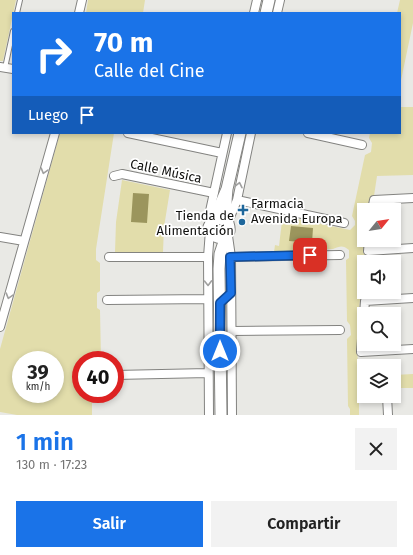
<!DOCTYPE html>
<html lang="es">
<head>
<meta charset="utf-8">
<style>
	:root { --surface:#fff; --page:#f2f2f2; --text:#222; --muted:#767676; --accent:#1a73e8 }
	body { margin:0; font-family:"Fira Sans",sans-serif; background:var(--page); color:var(--text); height:100vh; display:flex; flex-direction:column; font-size:15px; white-space:nowrap }
	* { box-sizing:border-box; margin:0 }
	p { font-size:13px; color:var(--muted) }
	.icon { flex:none; width:22px; height:22px; fill:none; stroke:currentColor; stroke-width:2; stroke-linecap:round; stroke-linejoin:round }
	.map { position:relative; height:415px; overflow:hidden }
	.drawer { display:flex; flex-direction:column; background:var(--surface); flex:1 }
	.drawer>* { flex:none }
	.banner { position:absolute; left:12px; top:12px; width:389px; height:122px; border-radius:0px; box-shadow:0 2px 6px #0003; background:#1a73e8; color:#fff; overflow:hidden }
	.needle { width:26px; rotate:60deg }
	.tools { position:absolute; left:357px; top:203px; display:grid; gap:8px }
	.tools a { display:grid; place-items:center; width:44px; height:44px; border-radius:0px; background:var(--surface); box-shadow:0 2px 6px #0003; font-size:20px }
	.speed { position:absolute; left:12px; top:351px; display:flex; gap:8px; font-size:20px; font-weight:700; text-align:center }
	.speed>* { display:grid; place-content:center; width:52px; height:52px; border-radius:50%; background:var(--surface); box-shadow:0 2px 6px #0003; line-height:1 }
	.speed small { font-size:10px; font-weight:400 }
	.speed .limit { border:6px solid #d22; background:#fff; color:#111 }
	.pin { position:absolute; display:grid; place-items:center; width:34px; height:34px; color:#fff; margin:-17px; border-radius:8px; box-shadow:0 2px 6px #0006 }
	.me { position:absolute; width:44px; margin:-22px; rotate:0deg; stroke-linejoin:round; filter:drop-shadow(0 0 3px #0008) }
	.turn { display:flex; align-items:center; gap:14px; height:84px; padding:0 16px; font-size:18px }
	.turn .icon { width:52px; height:52px; stroke-width:2.5 }
	.turn b { display:block; font-size:28px; line-height:34px }
	.then { display:flex; align-items:center; height:38px; padding:0 16px; background:#0003; gap:8px; font-size:15px }
	.round { display:grid; place-items:center; flex:none; width:42px; height:42px; border-radius:0px; background:var(--page) }
	.summary { display:flex; align-items:center; justify-content:space-between; height:68px; padding:0 16px }
	h1 { font-size:24px; font-weight:600; line-height:30px; color:var(--accent) }
	.primary-button { display:flex; gap:8px; margin-top:auto; padding:8px 16px }
	.primary-button a { flex:1; height:46px; border-radius:0px; background:var(--accent); color:#fff; font-size:16px; font-weight:600; line-height:46px; text-align:center }
	.primary-button a+a { background:var(--page); color:var(--text) }
	.map>svg:first-child { display:block }
	.green { fill:#e2ddab; fill-rule:evenodd }
	.water { fill:#9b955d }
	.lines { fill:none; stroke-linecap:round; stroke-linejoin:round }
	.lane-casing { stroke:#838380; stroke-width:6 }
	.street-casing { stroke:#838380; stroke-width:10 }
	.secondary-casing { stroke:#838380; stroke-width:13 }
	.lane { stroke:#fff; stroke-width:4 }
	.street { stroke:#fff; stroke-width:8 }
	.secondary { stroke:#fff; stroke-width:11 }
	.oneway { stroke:#a0a09f }
	.route-casing { stroke:#114b97; stroke-width:10 }
	.route { stroke:#1a73e8; stroke-width:7 }
	.poi-dot { fill:#1e679b; stroke:#fff; stroke-width:1.5 }
	.labels { text-anchor:middle; dominant-baseline:central; stroke-width:3.5; stroke-linejoin:round; paint-order:stroke }
	.street-label { font-size:13px; fill:#11110f; stroke:#fff }
	.poi-label { font-size:13px; fill:#11110f; stroke:#fff; text-anchor:start }
</style>
</head>
<body>
<div class="map">
<svg width="413" height="415" viewBox="0 0 413 415">
	<rect width="100%" height="100%" fill="#e9e9e5"/>
	<!-- green -->
	<path class="green" d="M0,0h16l-13,61h-3z
		M88,0h57l-2,13h-57z
		M400,0h13v23l-13,62v-72h-3z
		M400,107h13v68l-36,1 -3,20 -4,3 -1,11h-5l1,30 -2,12 2,3 -8,72h3v4l-3,1 1,44h6v13l-5,3v23h-9v-6l-2,-3 -1,-67 4,-4 -1,-10 -3,-4 -1,-61 3,-2v-8c-6,-5 -9,-4 -16,-1l-59,3 1,-7 4,1 3,-25 -5,-1 1,-5 72,15 5,-5v-4l-3,-5 13,-61 6,-3 1,-9 -3,-5 1,-5h30z
		M60,133h54l-18,116v11l4,3v28l-3,2v15l3,2 1,50h-20v34h11v21h-75l-17,-3v-63zM21,360h34v34h-34z
		M122,180l48,10 -6,37 -1,25h-48l1,-30z
		M413,374v14h-19v-13z"/>
	<!-- water -->
	<path class="water" d="M133,193l16,1 -2,29 -16,-1z
		M291,226l22,2 -1,15 -23,-2z"/>
	<g class="lines">
		<!-- lane casing -->
		<g class="lane-casing">
			<path id="lane" d="M17,13l3,-13
				M5,68l8,-37"/>
		</g>
		<!-- street casing -->
		<g class="street-casing">
			<path id="street" d="M79,13l3,-13
				M254,13l3,-13
				M277,13l3,-13
				M0,67l13,2
				M128,133l94,20
				M308,133l54,12
				M114,176l8,-2 92,19
				M237,200l107,23
				M372,210l2,-10 39,-2
				M228,222l9,-22 14,-67
				M210,223v-12l17,-78
				M228,236l3,21 1,158
				M0,237l24,4
				M369,240l-1,11 45,-3
				M109,257h99
				M231,257l109,-2
				M413,298l-48,3 -4,51 52,-3
				M107,300l101,-1
				M0,327l55,-194
				M232,331l108,-1
				M115,375l93,-2
				M387,396l1,19
				M209,415l-1,-158 2,-27"/>
		</g>
		<!-- secondary casing -->
		<g class="secondary-casing">
			<path id="secondary" d="M266,13l3,-13
				M214,219l13,-30 13,-56
				M227,221l-7,-3 -8,3 -3,6c1,10 16,16 20,4 1,-5 -2,-8 -2,-13 -2,-9 -1,-19 0,-29
				M221,415l-2,-146 1,-15 6,-18"/>
		</g>
		<!-- lane -->
		<use href="#lane" class="lane"/>
		<!-- street -->
		<use href="#street" class="street"/>
		<!-- secondary -->
		<use href="#secondary" class="secondary"/>
	</g>
	<!-- one-way arrows -->
	<defs><path id="oneway-chevron" d="M-2-3.5L2.5 0L-2 3.5" fill="none" stroke-width="1.6" stroke-linecap="round" stroke-linejoin="round"/></defs>
	<g class="oneway">
		<use href="#oneway-chevron" transform="translate(44 171) rotate(106)"/>
		<use href="#oneway-chevron" transform="translate(239 185) rotate(-78)"/>
		<use href="#oneway-chevron" transform="translate(208 283) rotate(89)"/>
		<use href="#oneway-chevron" transform="translate(9 296) rotate(106)"/>
	</g>
	<g class="lines">
		<!-- route casing -->
		<g class="route-casing">
			<path id="route" d="M220,351v-48l11,-10 -1,-36 80,-2"/>
		</g>
		<!-- route -->
		<use href="#route" class="route"/>
	</g>
	<!-- markers -->
	<g class="poi-dot">
		<path d="M241 204h4v4h4v4h-4v4h-4v-4h-4v-4h4z"/>
		<circle cx="242" cy="222" r="4"/>
	</g>
	<g class="labels">
		<!-- street labels -->
		<g class="street-label">
			<text transform="translate(166 171) rotate(12)">Calle Música</text>
		</g>
		<!-- poi labels -->
		<g class="poi-label">
			<text x="251" y="203">Farmacia<tspan x="251" dy="15">Avenida Europa</tspan></text>
			<text x="234" y="215" text-anchor="end">Tienda de<tspan x="234" dy="15">Alimentación</tspan></text>
		</g>
	</g>
</svg>
<div class="tools">
<a><svg class="needle" viewBox="-14 -14 28 28"><path d="M0-13l5 13h-10z" fill="#e53935"/><path d="M0 13l5-13h-10z" fill="#767676"/></svg></a>
<a><svg class="icon" aria-label="sound" viewBox="0 0 24 24"><path d="M4 9h4l5-4v14l-5-4H4zM17 9q2 3 0 6"/></svg></a>
<a><svg class="icon" aria-label="search" viewBox="0 0 24 24"><circle cx="10" cy="10" r="6"/><path d="M15 15l6 6"/></svg></a>
<a><svg class="icon" aria-label="layers" viewBox="0 0 24 24"><path d="M12 4l9 5-9 5-9-5zM3 14l9 5 9-5"/></svg></a>
</div>
<div class="speed"><div>39<small>km/h</small></div><div class="limit">40</div></div>
<div class="pin" style="left:310px;top:255px;background:#d93025"><svg class="icon" aria-label="arrive" viewBox="0 0 24 24"><path d="M6 21V4h12l-3 4 3 4H6"/></svg></div>
<svg class="me" style="left:220px;top:351px" viewBox="-20 -20 40 40"><circle r="17" fill="#1a73e8" stroke="#fff" stroke-width="3"/><path d="M0-11L8 9 0 5-8 9z" fill="#fff"/></svg>
<div class="banner">
<div class="turn"><svg class="icon" aria-label="right" viewBox="0 0 24 24"><path d="M7 20v-9h11M14 6l5 5-5 5"/></svg><div><b>70 m</b>Calle del Cine</div></div>
<div class="then">Luego<svg class="icon" aria-label="arrive" viewBox="0 0 24 24"><path d="M6 21V4h12l-3 4 3 4H6"/></svg></div>
</div>
</div>
<section class="drawer">
<div class="summary"><div><h1>1 min</h1><p>130 m · 17:23</p></div><a class="round"><svg class="icon" aria-label="close" viewBox="0 0 24 24"><path d="M6 6l12 12M18 6L6 18"/></svg></a></div>
<div class="primary-button"><a>Salir</a><a>Compartir</a></div>
</section>
</body>
</html>
